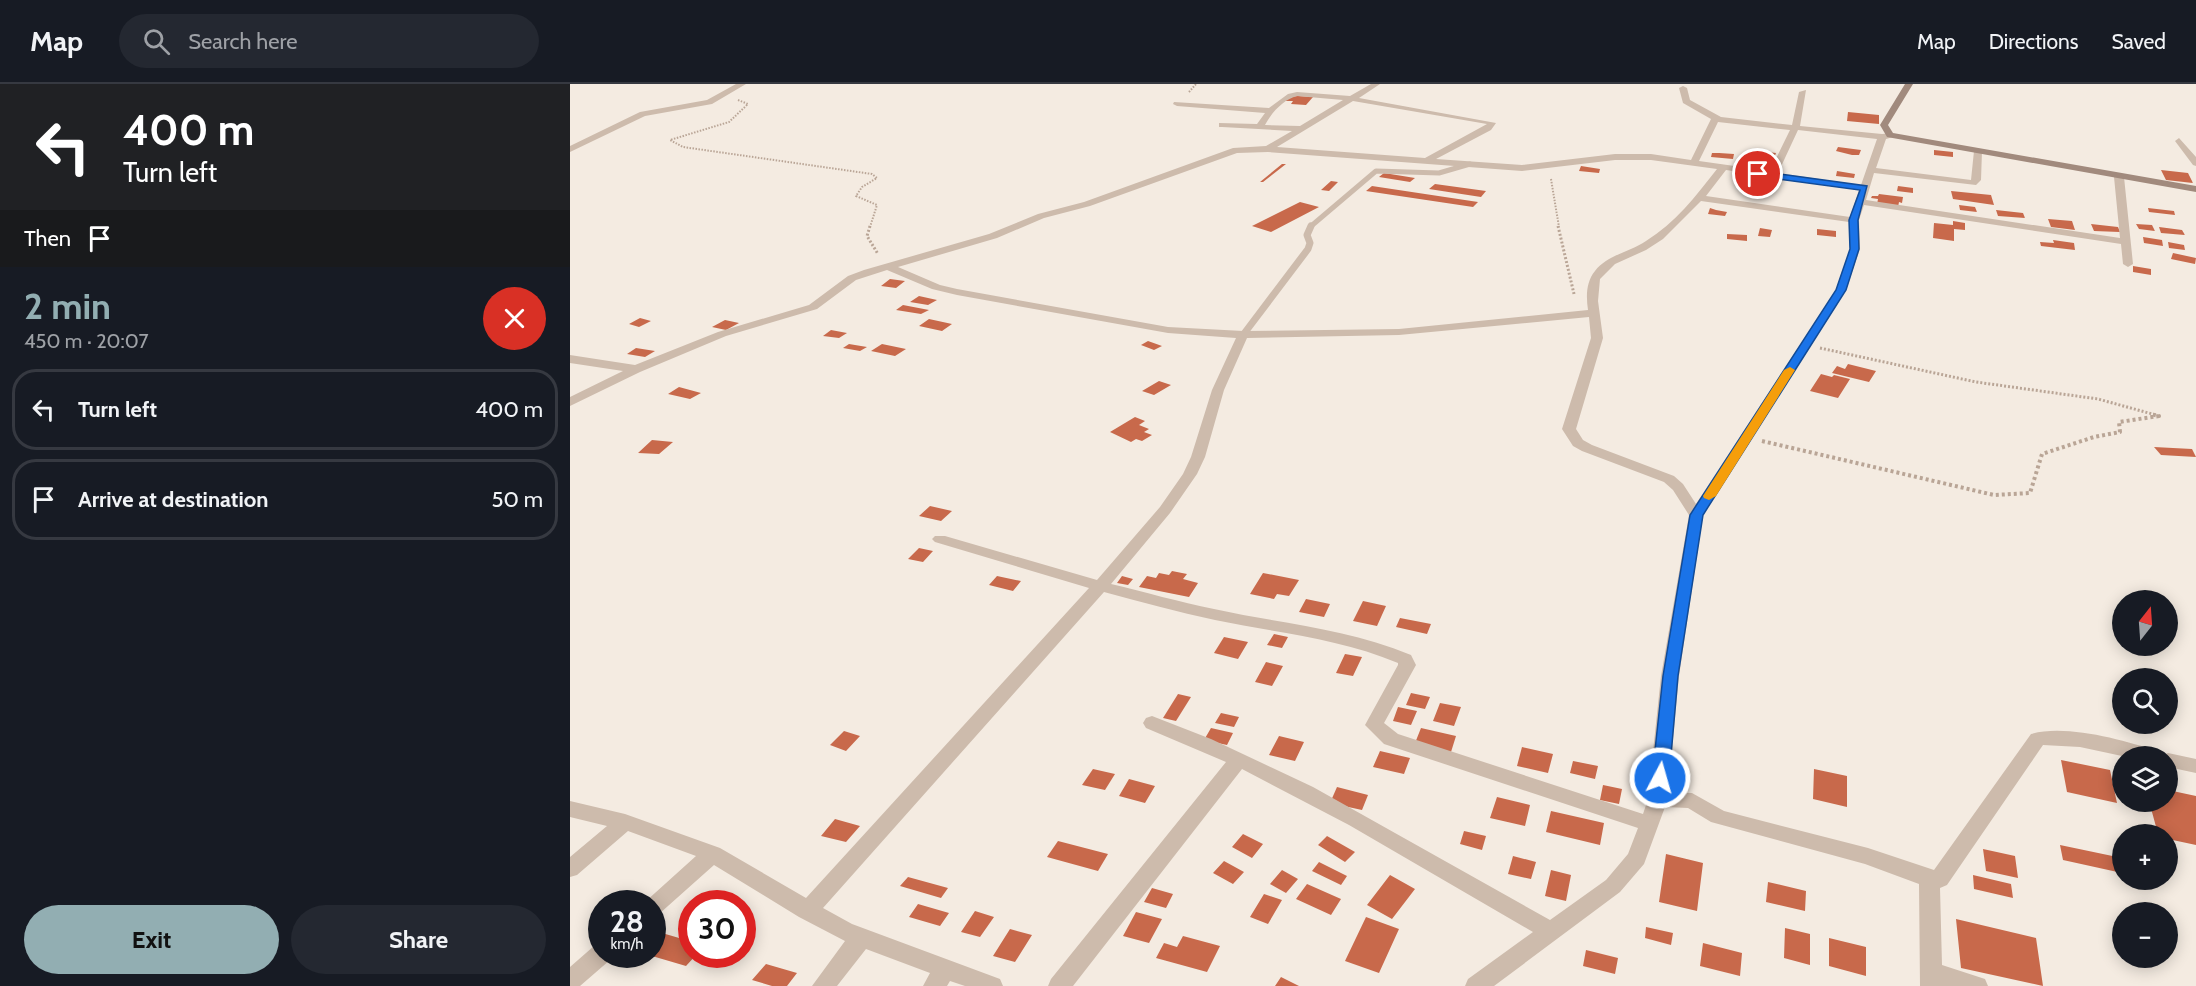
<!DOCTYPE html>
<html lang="en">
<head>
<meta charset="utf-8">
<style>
	:root { --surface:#171b24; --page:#242831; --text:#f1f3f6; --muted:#9ea1a6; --line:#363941; --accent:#92aeb2 }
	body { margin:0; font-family:Cabin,sans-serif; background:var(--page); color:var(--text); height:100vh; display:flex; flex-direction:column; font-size:22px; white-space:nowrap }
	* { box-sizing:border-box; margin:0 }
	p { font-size:20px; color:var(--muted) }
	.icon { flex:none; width:33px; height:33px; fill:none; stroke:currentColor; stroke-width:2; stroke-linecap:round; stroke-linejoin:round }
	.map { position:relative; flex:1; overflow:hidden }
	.side { display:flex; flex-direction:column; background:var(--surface); width:570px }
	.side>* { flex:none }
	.banner { background:#202124; color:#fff; overflow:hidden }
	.needle { width:39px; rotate:17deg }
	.controls { position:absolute; left:1542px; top:506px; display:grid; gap:12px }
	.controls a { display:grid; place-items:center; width:66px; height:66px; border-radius:50%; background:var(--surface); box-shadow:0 3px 15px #0003; font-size:30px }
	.speed { position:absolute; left:18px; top:806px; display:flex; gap:12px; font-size:30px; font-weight:700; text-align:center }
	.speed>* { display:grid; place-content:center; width:78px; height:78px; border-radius:50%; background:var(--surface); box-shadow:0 3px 15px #0003; line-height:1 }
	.speed small { font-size:15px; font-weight:400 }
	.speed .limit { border:9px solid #d22; background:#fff; color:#111 }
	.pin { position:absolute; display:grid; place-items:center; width:51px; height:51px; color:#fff; margin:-26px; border:3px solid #fff; border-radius:50%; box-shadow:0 2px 6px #0007 }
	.me { position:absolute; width:66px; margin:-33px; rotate:6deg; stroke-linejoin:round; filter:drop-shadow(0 0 4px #0008) }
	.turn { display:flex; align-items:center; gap:21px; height:126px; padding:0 24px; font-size:27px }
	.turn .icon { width:78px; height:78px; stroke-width:2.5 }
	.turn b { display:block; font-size:42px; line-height:51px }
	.then { display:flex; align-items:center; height:57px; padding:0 24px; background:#0003; gap:12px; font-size:22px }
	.round { display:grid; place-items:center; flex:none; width:63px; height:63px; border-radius:32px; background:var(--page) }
	.head { display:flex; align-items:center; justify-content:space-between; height:102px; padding:0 24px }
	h1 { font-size:36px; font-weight:700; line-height:45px; color:var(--accent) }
	.cta { display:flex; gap:12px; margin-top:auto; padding:12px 24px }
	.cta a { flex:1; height:69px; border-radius:36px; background:var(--accent); color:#111; font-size:24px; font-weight:700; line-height:69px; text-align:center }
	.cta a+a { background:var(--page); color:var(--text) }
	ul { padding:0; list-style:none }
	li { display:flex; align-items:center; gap:18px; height:81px; margin:0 12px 9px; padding:0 12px; border:3px solid var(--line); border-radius:24px }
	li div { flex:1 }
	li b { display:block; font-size:22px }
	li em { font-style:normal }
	header { display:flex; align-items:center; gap:36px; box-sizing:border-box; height:84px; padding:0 30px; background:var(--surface); border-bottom:2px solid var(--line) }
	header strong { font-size:28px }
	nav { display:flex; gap:33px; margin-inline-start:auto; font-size:21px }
	.search { width:420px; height:54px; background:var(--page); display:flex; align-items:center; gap:15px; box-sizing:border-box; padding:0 21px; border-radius:33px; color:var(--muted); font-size:22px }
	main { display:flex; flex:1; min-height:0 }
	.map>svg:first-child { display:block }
	.building { fill:#c8694b }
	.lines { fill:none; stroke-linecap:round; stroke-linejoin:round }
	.path-far2 { stroke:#b9a596; stroke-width:2; stroke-dasharray:1.5 1.5; stroke-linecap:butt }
	.path-far1 { stroke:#b9a596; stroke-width:3; stroke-dasharray:2 2; stroke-linecap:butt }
	.path { stroke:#b9a596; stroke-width:4; stroke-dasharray:3 3; stroke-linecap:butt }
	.lane-far1 { stroke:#cdbbac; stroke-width:5 }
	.lane { stroke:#cdbbac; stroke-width:7 }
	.street { fill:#cdbbac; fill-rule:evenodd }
	.secondary { fill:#a18a7d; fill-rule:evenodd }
	.route { fill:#1a73e8; stroke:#114b97; stroke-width:1.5 }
	.slow { fill:#f59e0b }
</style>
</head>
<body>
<header>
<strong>Map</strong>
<div class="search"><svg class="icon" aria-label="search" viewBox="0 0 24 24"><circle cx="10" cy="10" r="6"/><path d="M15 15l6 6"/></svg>Search here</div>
<nav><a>Map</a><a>Directions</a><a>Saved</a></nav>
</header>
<main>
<section class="side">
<div class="banner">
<div class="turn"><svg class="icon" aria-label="left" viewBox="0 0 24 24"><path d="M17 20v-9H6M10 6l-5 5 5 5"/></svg><div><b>400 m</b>Turn left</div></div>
<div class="then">Then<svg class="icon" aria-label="arrive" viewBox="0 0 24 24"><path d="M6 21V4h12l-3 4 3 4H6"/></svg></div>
</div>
<div class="head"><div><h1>2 min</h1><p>450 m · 20:07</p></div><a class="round" style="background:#d93025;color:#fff"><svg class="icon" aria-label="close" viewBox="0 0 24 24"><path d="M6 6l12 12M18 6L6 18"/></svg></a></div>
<ul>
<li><svg class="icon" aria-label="left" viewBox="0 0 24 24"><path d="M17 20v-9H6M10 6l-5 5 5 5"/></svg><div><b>Turn left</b></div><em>400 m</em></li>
<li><svg class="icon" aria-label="arrive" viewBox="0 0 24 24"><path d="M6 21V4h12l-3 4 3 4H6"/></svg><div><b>Arrive at destination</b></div><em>50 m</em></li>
</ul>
<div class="cta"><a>Exit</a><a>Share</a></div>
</section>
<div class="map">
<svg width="1626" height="902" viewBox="0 0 1626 902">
	<rect width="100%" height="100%" fill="#f4ebe1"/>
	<!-- building -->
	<path class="building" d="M728,12l15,1 -7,8 -15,-1 2,-3h-8l3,-4z
		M1278,28l31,3v9l-32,-3z
		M1268,63l23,3 -2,5h-7l-16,-4z
		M1364,66l19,2v5l-19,-2z
		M1188,67l18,2 -3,7 -17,-4z
		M1142,69h7l15,1 -1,5 -22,-2z
		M712,80h4l-23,18h-3z
		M1011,82l19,3 -1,4 -20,-2z
		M1591,86l27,3 5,10 -27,-3z
		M1267,87l18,3 -1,4 -18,-2z
		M814,89l31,5 -5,4 -31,-5z
		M761,97l7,1 -9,9 -8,-1z
		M865,100l51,7 -5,6 -52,-8z
		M802,102l106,16 -5,5 -107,-16z
		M1328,102l15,2v5l-16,-2z
		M1381,107l40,4 3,10 -41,-6z
		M1309,110l24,3 -1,6 -3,-1 -1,5 -21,-3 1,-5 -7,-1 1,-2h6z
		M730,118l19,5 -48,25 -19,-6z
		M1389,121l16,2 2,5 -17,-2z
		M1140,124l6,2 11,2 -2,4 -17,-2z
		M1578,124l26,3 1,4 -26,-3z
		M1426,126l27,3 2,5 -27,-2z
		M1478,135l24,2 3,9 -24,-3z
		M1383,137l12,2v7l-11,-1v12l-21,-3 1,-15 19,2z
		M1521,140l27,3 2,5 -26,-1z
		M1566,140l16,1 3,6 -16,-2z
		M1589,143l23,3 3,5 -24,-2z
		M1190,144l12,2 -2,7 -12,-1z
		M1247,145l19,2v6l-19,-2z
		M1157,150l20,1v6l-20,-2z
		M1573,153l19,3 1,6 -19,-3z
		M1483,156l21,3 1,7 -34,-4 -1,-4 14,1z
		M1598,158l16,3 1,5 -16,-2z
		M1603,169l23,5 -1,6 -24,-5z
		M1563,182l18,3v6l-18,-3z
		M320,195l15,2 -9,7 -15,-2z
		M349,212l18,4 -9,5 -18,-3z
		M333,221l26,5 -8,4 -25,-4z
		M70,234l11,3 -12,6 -10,-3z
		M359,235l23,5 -10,7 -23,-5z
		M155,236l14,3 -13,7 -14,-3z
		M261,246l16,3 -8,5 -16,-2z
		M578,257l14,5 -8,4 -13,-5z
		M279,260l18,3 -7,4 -17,-3z
		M312,260l24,5 -11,7 -24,-5z
		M66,264l19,3 -10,6 -18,-3z
		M1278,280l28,7 -7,11 -37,-9 5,-7 8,3z
		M1251,290l11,3 2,-2 16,4 -12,19 -28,-7z
		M589,297l12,4 -17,10 -12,-4z
		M109,303l22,6 -11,6 -22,-5z
		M565,333l10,4 -6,4 10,4 -5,3 8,3 -10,6 -6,-2 -5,3 -21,-10z
		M82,356l21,2 -14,12 -21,-1z
		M1584,363l38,2 4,8 -35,-2z
		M360,422l22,5 -11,10 -22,-5z
		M349,464l14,3 -10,11 -15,-3z
		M602,487l15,3 -4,5 15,4 -9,14 -50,-10 8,-11 9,2 3,-5 10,2z
		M693,489l36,7 -10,16 -12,-2 -3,5 -24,-5z
		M427,492l24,5 -8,10 -24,-6z
		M552,492l11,3 -5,6 -11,-2z
		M736,515l24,5 -6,13 -25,-5z
		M793,517l23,5 -9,20 -24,-5z
		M830,534l31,6 -4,10 -31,-7z
		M704,550l14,3 -6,11 -15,-3z
		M654,553l24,5 -10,17 -24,-6z
		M775,570l17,3 -9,19 -17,-3z
		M696,578l17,4 -11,20 -17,-4z
		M841,609l19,4 -5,12 -19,-4z
		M608,610l13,3 -15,24 -13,-3z
		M870,619l21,4 -7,19 -21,-5z
		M828,623l19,4 -6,14 -18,-4z
		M651,629l18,4 -5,10 -19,-4z
		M641,644l22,5 -6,12 -23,-5z
		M851,644l35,8 -5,16 -36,-9z
		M274,647l16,5 -14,15 -16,-6z
		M709,652l25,6 -9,19 -26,-6z
		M952,663l31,7 -5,19 -31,-7z
		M810,667l30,7 -6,16 -31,-7z
		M1491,676l49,10 7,33 -50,-11z
		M1003,677l25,5 -3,13 -25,-6z
		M523,685l22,5 -10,16 -23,-5z
		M1244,685l33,7v31l-34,-8z
		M559,695l26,7 -10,17 -26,-7z
		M1033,701l19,4 -3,15 -19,-4z
		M767,703l31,8 -6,15 -32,-7z
		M1598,706l28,6v49l-28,-6v-5h-10l-9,-33h19z
		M927,713l33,8 -5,21 -35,-8z
		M981,727l53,12 -4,22 -54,-13z
		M265,735l25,7 -14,16 -25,-6z
		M894,747l22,5 -4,14 -22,-6z
		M673,750l20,10 -11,14 -20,-11z
		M757,752l28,16 -10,10 -27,-17z
		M488,757l50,13 -10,17 -51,-14z
		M1490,761l62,13v15l-59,-13z
		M1413,765l32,7 3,22 -32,-7z
		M1096,770l37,9 -6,48 -38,-9z
		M943,772l23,6 -5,17 -23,-5z
		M654,777l20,11 -11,12 -20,-11z
		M749,778l28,14 -6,9 -29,-14z
		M712,786l16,9 -12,14 -16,-9z
		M981,786l20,5 -5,26 -21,-5z
		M820,791l25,14 -23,30 -25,-14z
		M1403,791l38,9 2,14 -39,-9z
		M338,793l40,11 -7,10 -41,-12z
		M1198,798l38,9 -1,20 -39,-9z
		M737,800l34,15 -10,16 -35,-16z
		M582,804l21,6 -7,14 -22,-6z
		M694,810l18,6 -14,24 -18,-7z
		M348,820l31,9 -9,13 -31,-9z
		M405,827l19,6 -14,20 -19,-5z
		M566,828l26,7 -13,24 -26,-7z
		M796,833l33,12 -20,44 -34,-12z
		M1386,835l80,19 7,48 -82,-18z
		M1076,843l27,6 -2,12 -26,-7z
		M1215,844l25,6v31l-26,-7z
		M440,845l22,6 -17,27 -22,-6z
		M92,849l24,7 6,-6v20h5l-11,12 -34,-10v-13z
		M613,852l37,10 -13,26 -51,-14 8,-15 13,4z
		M1259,854l37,9v29l-37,-10z
		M1133,859l39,10 -2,23 -40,-10z
		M1016,866l32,8 -3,16 -32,-8z
		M196,880l31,9 -10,13h-15l-20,-6z
		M711,893l18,9h-24z"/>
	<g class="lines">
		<!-- path-far2 -->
		<path class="path-far2" d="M619,8l7,-8
			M168,16l10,4 -19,18 -59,18 13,7 189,27 5,4 -15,9 -6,9 21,9 -7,22
			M981,95l8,48"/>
		<!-- path-far1 -->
		<path class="path-far1" d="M300,142l-3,10 11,18
			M988,142l16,68
			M1250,264l156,34 122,17 58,16"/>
		<!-- path -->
		<path class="path" d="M1192,357l232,54 36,-2 12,-39 52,-17 26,-5 -1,-10 40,-6 -9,-2"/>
		<!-- lane-far1 -->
		<path class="lane-far1" d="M740,143l66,-56 63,2 31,-9"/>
		<!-- lane -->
		<path class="lane" d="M673,251l65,-86 2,-6 -3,-8 4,-9"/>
		<!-- street -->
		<path class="street" d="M166,0h10l-34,20 -67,12 -75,36v-6l70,-34 67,-12z
			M801,0h9l-21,14 137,25 -5,7 -55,29 86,6 93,-11h36l40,6 20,-41 -28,-16 -4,-15 4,-2 4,2 3,12 31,17 71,8 7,-33 7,-2 -6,36 82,8 11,-1v4l-7,2 -10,29 95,12 3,-29 4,-3 4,3 -1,29 -5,5 -102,-12 -8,27 254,38 -6,-61 5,-3 5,3 9,87 -5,3 -5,-3 -2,-20 -257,-39 -5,15 1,29 -14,41 -143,225 -24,161 -11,116 24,1 32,18 144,37 66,22 97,-136c35,-10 92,6 126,17l2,5h-37l-42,-9 -37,-2 -96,140 -7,3 2,77 43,14 3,7h-68l-1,-102 -54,-20 -154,-42 -23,-14 -23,-1 -21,57 -24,28 -126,94h-29l3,-7 65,-47 -184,-107 -107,-56 -169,217h-25l3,-7 175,-217 -80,-34 -3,-5 3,-5 6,-2 59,23 102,48 237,133 56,-40 22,-26 10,-26 -254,-84 -19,-19 33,-60v-2c-59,-25 -121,-30 -183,-43 -37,-8 -74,-18 -111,-28l-281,316 29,16 148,55 3,7h-38l-15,-5 -3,5h-24l7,-13 -64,-24 -29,37h-25l33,-45 -46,-24 -85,-52 -55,49 -7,3v-14l-7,-1 51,-46 -68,-25 -51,44 -7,2v-20l37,-31 -37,-9v-16l55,13 95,34 86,50 283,-310 -154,-46 -3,-3 3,-3h10l152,44 63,-73 23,-33 8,-17 21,-67 24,-52 -68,-5 -211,-38 -25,-6 -45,-19 -31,10 -39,29 -91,27 -86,36 -70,34v-9l53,-26 -53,-8v-8l65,10 83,-33 91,-27 39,-29 16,-6 125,-36 49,-20 46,-12 149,-54 33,-2 26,-15 -70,-4h-3v-4l38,1 8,-11 -88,-7 -4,-2 1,-2 95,6 19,-14 9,-2 53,4zM727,12l46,4 -43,26 -35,-1c6,-12 19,-26 32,-29zM783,17l134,23 -62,34 -148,-11zM1148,38l72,8 -20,41 -71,-10zM1228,46l79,9 -16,46 -83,-12zM698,68l254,19 93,-11h36l66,9c-21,27 -42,54 -71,72 -16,11 -39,14 -51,30 -9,11 -9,25 -7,39l-189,19 -156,2 -75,-4 -211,-38 -17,-4 -42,-18 99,-29 47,-20 46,-12 147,-53zM1156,86l133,20 -9,27 -144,-21zM1131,117l148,21 1,27 -14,41 -140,214 -13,-20 -9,-8 -82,-31 -9,-5 -7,-11 27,-91 -5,-37 2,-22 15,-15 31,-14 17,-11zM1019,233l2,21 -29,91 11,17 9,5 82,31 9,8 16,25 -28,161 -13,123 -5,15 -245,-80 -14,-11 32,-58 -5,-10c-65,-27 -129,-31 -197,-46 -35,-7 -69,-17 -103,-25l59,-71 27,-39 8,-17 19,-67 23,-52 152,-3z
			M1609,54l17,19v9l-3,-1 -18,-24z
			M1598,669l28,6v14l-28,-6v-11h-7z
			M32,860v10h11l-3,6 -30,26h-10v-19l24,-21z"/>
		<!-- secondary -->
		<path class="secondary" d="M1335,0h8l-25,41 5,8 303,53v6l-309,-55 -7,-12z"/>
	</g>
	<!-- route -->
	<path class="route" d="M1188,87l109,15 -9,34 1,29 -13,41 -143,225 -25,161 -9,102 -3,5 -6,2 -6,-2 -2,-5 11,-102 27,-161 146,-225 14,-41 -1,-29 11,-30 -105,-14 -1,-2z"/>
	<!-- slow -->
	<path class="slow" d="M1220,283l5,3 -79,126 -7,4 -5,-2 -1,-2 81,-126z"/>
</svg>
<div class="controls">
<a><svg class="needle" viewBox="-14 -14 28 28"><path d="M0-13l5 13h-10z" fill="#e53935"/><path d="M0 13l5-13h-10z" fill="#9ea1a6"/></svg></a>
<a><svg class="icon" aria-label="search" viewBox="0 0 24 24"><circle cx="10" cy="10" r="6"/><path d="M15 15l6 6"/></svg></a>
<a><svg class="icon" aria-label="layers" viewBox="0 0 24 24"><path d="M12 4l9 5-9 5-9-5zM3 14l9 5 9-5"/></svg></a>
<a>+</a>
<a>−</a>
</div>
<div class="speed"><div>28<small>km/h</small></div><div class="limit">30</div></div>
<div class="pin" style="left:1188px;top:90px;background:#d93025"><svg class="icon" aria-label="arrive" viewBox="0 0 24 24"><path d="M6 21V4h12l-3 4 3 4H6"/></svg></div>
<svg class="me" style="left:1090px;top:694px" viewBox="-20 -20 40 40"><circle r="17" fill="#1a73e8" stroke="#fff" stroke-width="3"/><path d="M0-11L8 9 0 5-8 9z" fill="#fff"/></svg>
</div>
</main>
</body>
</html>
